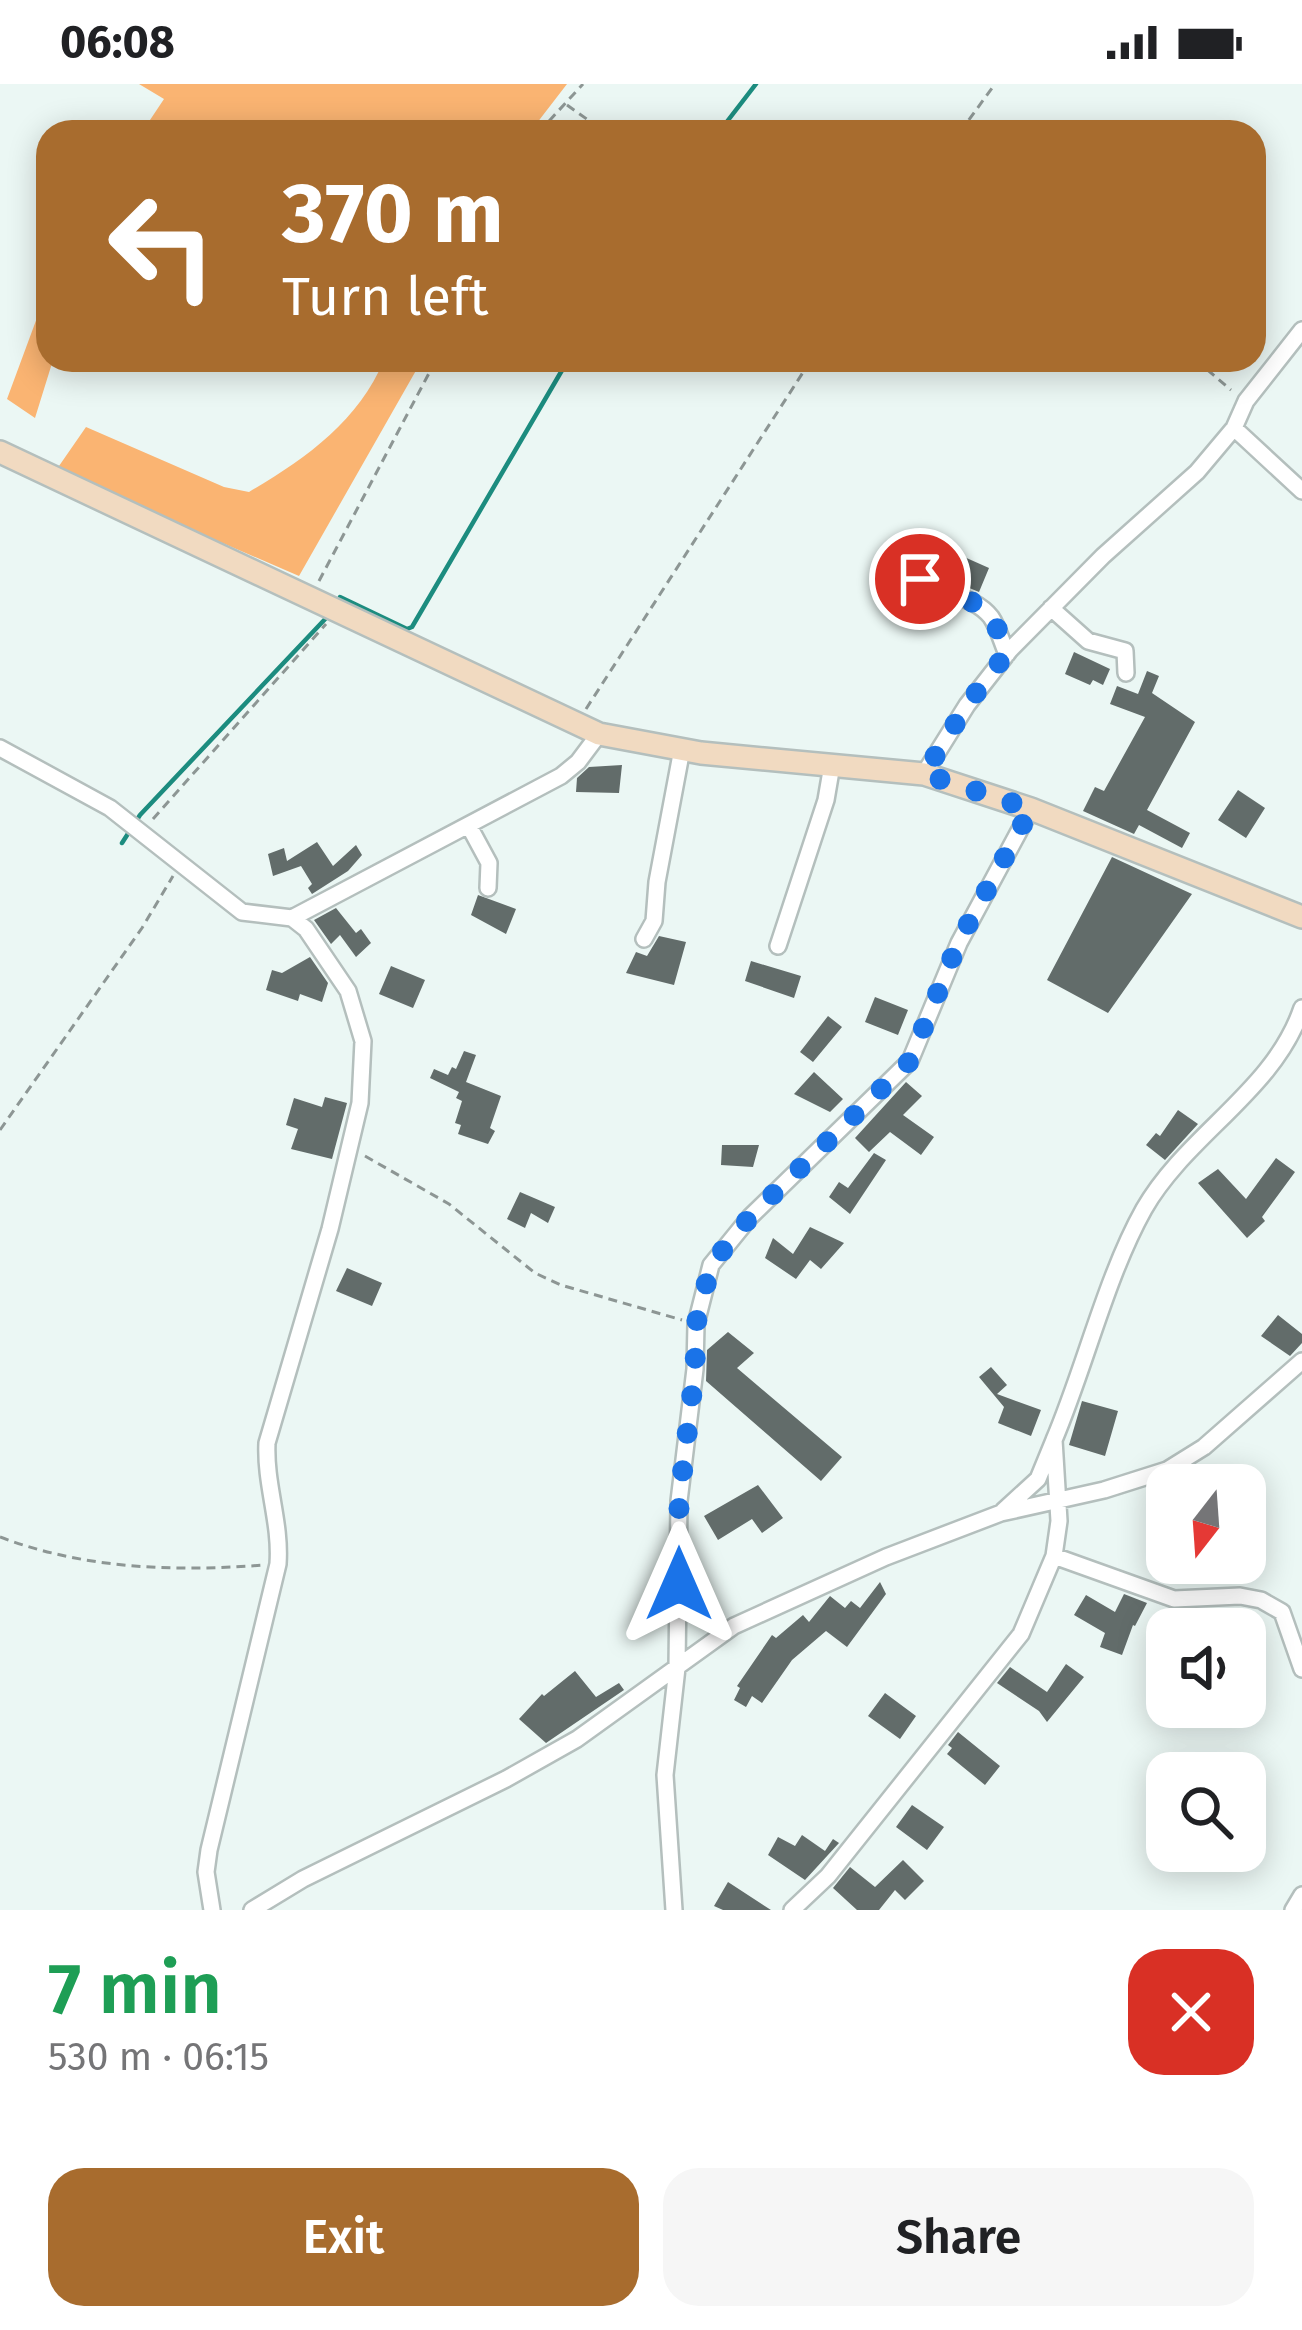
<!DOCTYPE html>
<html lang="en">
<head>
<meta charset="utf-8">
<style>
	:root { --surface:#fff; --page:#f6f6f6; --text:#202124; --muted:#757577; --accent:#a86c2e }
	body { margin:0; font-family:"Fira Sans",sans-serif; background:var(--page); color:var(--text); height:100vh; display:flex; flex-direction:column; font-size:45px; white-space:nowrap }
	* { box-sizing:border-box; margin:0 }
	p { font-size:39px; color:var(--muted) }
	.icon { flex:none; width:66px; height:66px; fill:none; stroke:currentColor; stroke-width:2; stroke-linecap:round; stroke-linejoin:round }
	.map { position:relative; height:1826px; overflow:hidden }
	.sheet { display:flex; flex-direction:column; background:var(--surface); flex:1 }
	.sheet>* { flex:none }
	.hud { position:absolute; left:36px; top:36px; width:1230px; height:252px; border-radius:36px; box-shadow:0 6px 30px #0003; background:#a86c2e; color:#fff; overflow:hidden }
	.needle { width:78px; rotate:197deg }
	.buttons { position:absolute; left:1146px; top:1380px; display:grid; gap:24px }
	.buttons a { display:grid; place-items:center; width:120px; height:120px; border-radius:24px; background:var(--surface); box-shadow:0 6px 30px #0003; font-size:60px }
	.pin { position:absolute; display:grid; place-items:center; width:102px; height:102px; color:#fff; margin:-51px; border:6px solid #fff; border-radius:50%; box-shadow:0 3px 12px #0007 }
	.me { position:absolute; width:132px; margin:-66px; rotate:0deg; stroke-linejoin:round; filter:drop-shadow(0 0 9px #0008) }
	.turn { display:flex; align-items:center; gap:42px; height:252px; padding:0 48px; font-size:54px }
	.turn .icon { width:156px; height:156px; stroke-width:2.5 }
	.turn b { display:block; font-size:84px; line-height:102px }
	.round { display:grid; place-items:center; flex:none; width:126px; height:126px; border-radius:36px; background:var(--page) }
	.overview { display:flex; align-items:center; justify-content:space-between; height:204px; padding:0 48px }
	h1 { font-size:72px; font-weight:600; line-height:90px; color:#1e9e55 }
	.action { display:flex; gap:24px; margin-top:auto; padding:24px 48px }
	.action a { flex:1; height:138px; border-radius:36px; background:var(--accent); color:#fff; font-size:48px; font-weight:600; line-height:138px; text-align:center }
	.action a+a { background:var(--page); color:var(--text) }
	.status { display:flex; justify-content:space-between; align-items:center; height:84px; padding:0 60px; background:var(--surface); direction:ltr }
	.status svg { height:33px; fill:currentColor }
	.map>svg:first-child { display:block }
	.green { fill:#fab472 }
	.lines { fill:none; stroke-linecap:round; stroke-linejoin:round }
	.stream { stroke:#1c8c7f; stroke-width:4.5 }
	.building { fill:#626c6a }
	.street-casing { stroke:#b4bfbd; stroke-width:20 }
	.secondary-casing { stroke:#b4bfbd; stroke-width:26 }
	.path { stroke:#8d9694; stroke-width:3; stroke-dasharray:9 6; stroke-linecap:butt }
	.street { stroke:#fff; stroke-width:15 }
	.secondary { stroke:#f1dac1; stroke-width:21 }
	.route { stroke:#1a73e8; stroke-width:21; stroke-dasharray:0 37.8 }
</style>
</head>
<body>
<div class="status"><b>06:08</b><svg viewBox="0 0 49 12"><path d="M0 12V9h3v3zM5 12V6h3v6zM10 12V3h3v9zM15 12V0h3v12zM26 1h20v11H26zM47 4h2v5h-2z"/></svg></div>
<div class="map">
<svg width="1302" height="1826" viewBox="0 0 1302 1826">
	<rect width="100%" height="100%" fill="#ebf7f4"/>
	<!-- green -->
	<path class="green" d="M139,0h428l-37,48h-388l22,-33z
		M48,204v72h5l-18,58 -28,-19z
		M384,276h38l-123,216 -190,-82 -50,-28 27,-39 138,60 25,5c56,-33 109,-70 135,-132z"/>
	<g class="lines">
		<!-- stream -->
		<path class="stream" d="M719,48l37,-48
			M338,518l2,-5 67,32 5,-2 156,-267
			M122,759l18,-28 188,-199"/>
	</g>
	<!-- building -->
	<path class="building" d="M918,445l19,11 -2,4 54,24 -10,24 -46,-19 3,-9 -8,-13 -13,1 -8,-5z
		M1074,568l36,17 -7,16 -10,-5 -3,5 -25,-11z
		M1147,587l12,5 -7,17 43,29 -48,88 43,23 -8,15 -43,-23 -5,9 -51,-23 12,-24 9,4 41,-74 -35,-13 7,-18 21,8z
		M622,681l-3,28 -43,-1 1,-14 12,-11z
		M1238,706l27,18 -19,30 -28,-18z
		M317,758l16,24 23,-21 6,10 -14,16 -36,23 -4,-6 4,-4 -11,-18 -28,10 -5,-22 16,-6 3,13z
		M1112,773l80,37 -84,119 -61,-33z
		M478,811l38,14 -10,25 -35,-19z
		M336,824l20,25 5,-4 10,14 -15,14 -16,-22 -9,9 -17,-24z
		M659,852l27,6 -12,43 -48,-12 10,-21 11,4z
		M310,873l18,26 -6,19 -22,-8 -2,7 -32,-11 6,-20 10,3z
		M751,877l50,15 -7,22 -49,-17z
		M391,882l34,14 -12,28 -34,-14z
		M875,913l33,13 -10,25 -33,-13z
		M828,932l14,11 -29,35 -13,-10z
		M464,967l12,4 -10,27 35,14 -11,32 5,3 -7,13 -30,-10 3,-9 -6,-2 7,-22 -6,-3 3,-6 -29,-14 4,-9 14,6 4,-8 4,2z
		M814,988l29,27 -13,13 -36,-18z
		M906,998l16,14 -19,19 31,22 -13,18 -31,-23 -21,20 -14,-14z
		M325,1013l22,6 -15,56 -41,-10 7,-20 -12,-4 8,-27 28,9z
		M1178,1026l20,14 -33,36 -19,-15 10,-12 4,3z
		M722,1061h37l-6,22 -32,-2z
		M874,1069l12,7 -36,54 -21,-17 10,-15 9,6z
		M1276,1074l19,14 -33,45 3,4 -18,17 -49,-55 20,-14 28,30z
		M520,1108l35,15 -7,16 -17,-10 -6,15 -18,-9z
		M810,1143l34,16 -23,26 -11,-9 -14,19 -31,-21 8,-20 20,16z
		M347,1184l35,15 -10,23 -36,-15z
		M1278,1231l24,19v9l-12,13 -29,-20z
		M728,1248l26,21 -17,15 105,89 -21,24 -115,-100 1,-31z
		M991,1283l16,18 -10,9 44,16 -10,26 -33,-13 6,-16 -25,-30z
		M1082,1317l36,10 -13,45 -36,-11z
		M758,1401l25,33 -21,15 -10,-14 -34,21 -14,-24z
		M880,1498l6,12 -39,53 -21,-16 -34,29 -30,43 -10,-7 -6,11 -12,-7 6,-12 -3,-2 35,-51 4,3 27,-23 6,7 21,-26 15,12 6,-7 9,7z
		M1124,1510l23,9 -12,23 -2,-1 -11,30 -22,-8 5,-14 -31,-18 12,-20 29,17z
		M1066,1580l18,13 -37,45 -8,-11 -42,-28 13,-16 37,25z
		M575,1587l21,26 23,-14 5,7 -78,53 -27,-24 23,-25 2,2z
		M885,1609l31,23 -16,23 -32,-23z
		M958,1648l42,34 -15,19 -38,-31 5,-6 -4,-3z
		M912,1721l32,22 -17,23 -31,-23z
		M802,1751l23,16 8,-12 6,4 -34,37 -37,-25 10,-18 17,9z
		M903,1776l21,21 -19,19 -10,-10 -16,20h-22l-24,-22 17,-21 25,20z
		M728,1798l43,28h-48l-9,-4z"/>
	<g class="lines">
		<!-- street casing -->
		<g class="street-casing">
			<path id="street" d="M1234,344l68,63
				M922,477l-2,18c21,16 54,16 71,38 7,10 11,26 16,37
				M1051,524l37,33 37,10 1,22
				M0,664l110,60 132,104 50,6 14,11 42,62 15,50 -3,62 -30,126 -63,214c-2,42 14,79 11,121l-69,286 -3,22 6,38
				M924,690l43,-69 43,-55 93,-94 94,-84 37,-44 12,-27 56,-71
				M469,742l20,37 -1,25
				M292,834l269,-142 17,-14 21,-28
				M644,855l10,-18 3,-39 25,-133
				M778,862l48,-146 6,-35
				M1054,1356c31,-73 52,-163 90,-231 43,-75 130,-118 158,-201
				M1054,1472l120,43 66,-3 21,4 21,12 20,57
				M252,1826l51,-31 203,-100 71,-40 157,-113 152,-69 115,-44 103,-23 63,-20 37,-23 98,-86
				M674,1826l-9,-135 12,-107 2,-167 16,-132 1,-45 15,-59 39,-48 160,-156 49,-118 72,-134
				M792,1826l36,-34 193,-242 33,-78 5,-35 -5,-81 -16,39 -35,32
				M1293,1826l9,-15"/>
		</g>
		<!-- secondary casing -->
		<g class="secondary-casing">
			<path id="secondary" d="M0,368l599,282 102,19 223,21 107,35 271,108"/>
		</g>
		<!-- path -->
		<path class="path" d="M567,21l38,27
			M539,48l44,-48
			M960,48l35,-48
			M1196,276l35,30
			M319,497l117,-221
			M586,625l225,-349
			M153,735l173,-195
			M0,1046l142,-202 31,-52
			M365,1072l84,48 86,69 26,12 121,35
			M0,1453c85,32 174,35 264,28"/>
		<!-- street -->
		<use href="#street" class="street"/>
		<!-- secondary -->
		<use href="#secondary" class="secondary"/>
	</g>
	<g class="lines">
		<!-- route -->
		<path class="route" d="M679,1500v-83l16,-132 1,-45 15,-59 39,-48 160,-156 48,-118 73,-134 -107,-35 43,-69 39,-51c-4,-11 -8,-27 -15,-37 -17,-22 -50,-22 -71,-38"/>
	</g>
</svg>
<div class="buttons">
<a><svg class="needle" viewBox="-14 -14 28 28"><path d="M0-13l5 13h-10z" fill="#e53935"/><path d="M0 13l5-13h-10z" fill="#757577"/></svg></a>
<a><svg class="icon" aria-label="sound" viewBox="0 0 24 24"><path d="M4 9h4l5-4v14l-5-4H4zM17 9q2 3 0 6"/></svg></a>
<a><svg class="icon" aria-label="search" viewBox="0 0 24 24"><circle cx="10" cy="10" r="6"/><path d="M15 15l6 6"/></svg></a>
</div>
<div class="pin" style="left:920px;top:495px;background:#d93025"><svg class="icon" aria-label="arrive" viewBox="0 0 24 24"><path d="M6 21V4h12l-3 4 3 4H6"/></svg></div>
<svg class="me" style="left:679px;top:1500px" viewBox="-20 -20 40 40"><path d="M0-17L14 15 0 8-14 15z" fill="#1a73e8" stroke="#fff" stroke-width="4"/></svg>
<div class="hud">
<div class="turn"><svg class="icon" aria-label="left" viewBox="0 0 24 24"><path d="M17 20v-9H6M10 6l-5 5 5 5"/></svg><div><b>370 m</b>Turn left</div></div>
</div>
</div>
<section class="sheet">
<div class="overview"><div><h1>7 min</h1><p>530 m · 06:15</p></div><a class="round" style="background:#d93025;color:#fff"><svg class="icon" aria-label="close" viewBox="0 0 24 24"><path d="M6 6l12 12M18 6L6 18"/></svg></a></div>
<div class="action"><a>Exit</a><a>Share</a></div>
</section>
</body>
</html>
